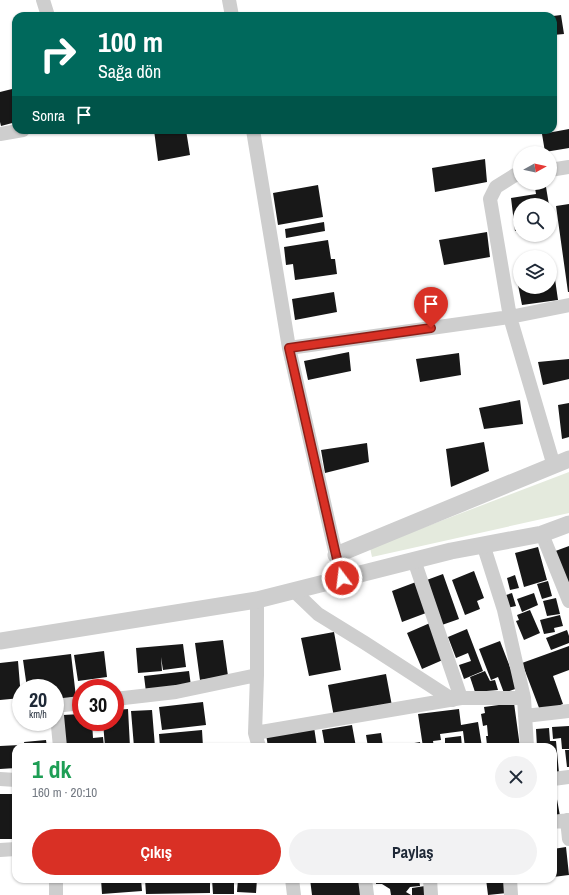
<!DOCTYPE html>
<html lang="tr">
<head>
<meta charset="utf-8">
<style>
	:root { --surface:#fff; --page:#f2f2f3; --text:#1f2937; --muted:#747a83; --accent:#d93025 }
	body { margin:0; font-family:"Archivo Narrow",sans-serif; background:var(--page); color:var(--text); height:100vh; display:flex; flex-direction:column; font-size:15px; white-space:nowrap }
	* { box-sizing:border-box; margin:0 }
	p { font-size:13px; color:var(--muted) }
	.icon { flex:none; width:22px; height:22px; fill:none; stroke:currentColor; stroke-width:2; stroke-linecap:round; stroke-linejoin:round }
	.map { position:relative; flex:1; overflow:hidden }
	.panel { position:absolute; left:12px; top:743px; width:545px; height:140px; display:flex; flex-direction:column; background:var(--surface); border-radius:12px; box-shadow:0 1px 3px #0004 }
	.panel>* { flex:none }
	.banner { position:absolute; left:12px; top:12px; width:545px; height:122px; border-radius:12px; box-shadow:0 1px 3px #0004; background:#00695c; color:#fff; overflow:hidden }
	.needle { width:26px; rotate:82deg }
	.controls { position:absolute; left:513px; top:146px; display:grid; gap:8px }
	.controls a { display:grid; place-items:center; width:44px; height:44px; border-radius:50%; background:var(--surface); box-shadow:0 1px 3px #0004; font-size:20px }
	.speed { position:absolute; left:12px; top:679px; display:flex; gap:8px; font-size:20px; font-weight:700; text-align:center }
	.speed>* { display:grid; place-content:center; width:52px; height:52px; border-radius:50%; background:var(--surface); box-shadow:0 1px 3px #0004; line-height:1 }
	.speed small { font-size:10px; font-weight:400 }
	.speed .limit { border:6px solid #d22; background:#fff; color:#111 }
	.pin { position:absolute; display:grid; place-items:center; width:34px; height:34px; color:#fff; margin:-41px -17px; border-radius:50% 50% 50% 0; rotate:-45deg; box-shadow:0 0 4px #0007 }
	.pin .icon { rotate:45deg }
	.me { position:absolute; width:44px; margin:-22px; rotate:345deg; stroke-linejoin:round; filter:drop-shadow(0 0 3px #0008) }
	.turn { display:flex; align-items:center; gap:14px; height:84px; padding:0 20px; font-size:18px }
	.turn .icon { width:52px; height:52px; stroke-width:2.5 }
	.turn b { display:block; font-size:28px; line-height:34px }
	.then { display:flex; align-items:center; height:38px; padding:0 20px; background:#0003; gap:8px; font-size:15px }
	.round { display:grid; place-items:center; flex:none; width:42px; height:42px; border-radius:21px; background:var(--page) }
	.summary { display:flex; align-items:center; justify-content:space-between; height:68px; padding:0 20px }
	h1 { font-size:24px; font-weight:800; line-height:30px; color:#1e9e55 }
	.cta { display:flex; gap:8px; margin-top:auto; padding:8px 20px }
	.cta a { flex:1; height:46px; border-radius:24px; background:var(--accent); color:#fff; font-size:16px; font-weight:800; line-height:46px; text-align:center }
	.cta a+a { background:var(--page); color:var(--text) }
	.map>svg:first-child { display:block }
	.green { fill:#e4eadd }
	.building { fill:#181818 }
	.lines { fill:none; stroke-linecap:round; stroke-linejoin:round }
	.minor { stroke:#cecece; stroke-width:14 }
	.tertiary { stroke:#cecece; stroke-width:17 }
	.route-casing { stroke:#8d1f18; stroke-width:10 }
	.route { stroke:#d93025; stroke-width:7 }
</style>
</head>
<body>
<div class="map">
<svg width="569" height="895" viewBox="0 0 569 895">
	<rect width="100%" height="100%" fill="#fff"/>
	<!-- green -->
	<path class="green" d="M569,472v41l-197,44 -2,-9z"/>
	<!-- building -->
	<path class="building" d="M561,15l3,19 -11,1v-19z
		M16,88v34l-15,4 -1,-4v-30z
		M569,129v19l-24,4 -3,-18z
		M154,130h32l4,25 -32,6z
		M485,159l2,23 -52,10 -3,-24z
		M318,185l5,32 -45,8 -5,-32z
		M546,187l3,18h-29v26h-5l-4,-33 25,-4 -1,-6z
		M569,204v88h-1l-12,-86z
		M324,222l1,9 -39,7 -1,-9z
		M487,232l3,25 -46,8 -5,-25z
		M328,240l3,19h4l2,15 -42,6 -2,-16 -7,1 -2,-18z
		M555,279l3,21 -36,5 -4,-20h2v2h30v-7z
		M334,292l3,20 -42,8 -3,-21z
		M349,352l2,19 -43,9 -4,-19z
		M459,353l2,22 -41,7 -4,-23z
		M569,359v20l-26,6 -5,-23z
		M520,400l3,24 -39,5 -5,-21z
		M569,403v34l-7,2 -4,-34z
		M484,442l5,29 -38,16 -5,-38z
		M367,443l2,19 -44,11 -4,-23z
		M569,546v54l-19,-47z
		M538,547l9,33 -23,7 -9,-34z
		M474,571l10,27 -7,3 3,8 -15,6 -13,-35z
		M443,574l16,45 -20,7 -15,-45z
		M515,575l4,13 -9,2 -3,-12z
		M548,581l4,15 -10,3 -5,-15z
		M416,582l10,31 -24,9 -10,-31z
		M512,593l4,13 -9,2 -4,-12z
		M534,593l4,12 -16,7 -5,-13z
		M556,598l4,16 -13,2 -4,-15z
		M530,610l10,23 -16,7 -8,-19 3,-1 -2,-5z
		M560,615l3,11 -9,2 1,4 -11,2 -4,-14z
		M430,623l15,36 -23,10 -15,-36z
		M467,629l16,42 -19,8 -5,-14 12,-4 -3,-8 -12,5 -8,-21z
		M567,630l2,6v7l-18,7 -5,-12z
		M334,632l7,38 -32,6 -8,-38z
		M223,640l5,36 -28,4 -5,-37z
		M500,641l18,47 -14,5 -6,-16 -7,3 -12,-31z
		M183,644l3,23 -23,3 -2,-13 1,14 -24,2 -2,-25z
		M569,646v24l-16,6 10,28 -22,9 -19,-50z
		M104,651l3,26 -29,4 -4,-26z
		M71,654l5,43 -21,3v-12h-28l-4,-28z
		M18,661l3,37 -21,2v-37z
		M189,671l2,15 -45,6 -2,-16z
		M485,671l5,10 5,-1 3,10 -23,2 -5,-15z
		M386,674l6,32 -58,11 -6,-32z
		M203,702l3,23 -44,5 -3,-23z
		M514,703l6,44h-31v-2h-2l-1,-9h2l-1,-11 -4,1 -2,-12 4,-1 -1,-6z
		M128,709l2,38h-25l-2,-25h12v-12z
		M459,709l2,16 17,-3 4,25h-17l-2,-16 -23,3 1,6 -8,1 1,6h-11l-5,-33z
		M152,710l3,37h-21l-3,-36z
		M81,714v8h11l1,16 10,-1 1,10h-39l-2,-32z
		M352,725l4,22h-31l-3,-17z
		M569,726v23h-7l-1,-11 -8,1 -1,-12z
		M314,727l3,20h-49l-2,-13z
		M549,728l1,13h6l3,32 -6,1v-27h-16l-1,-18z
		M202,730l1,17h-43l-1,-13z
		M381,733l2,13 -15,1 -2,-12z
		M461,736l1,11h-13l-1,-2h-3v-7z
		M46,740l1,7h-22l-1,-5z
		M420,742l1,5h-24v-1z
		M20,745v2h-4v21l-16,1v-23z
		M565,750h4v17h-2z
		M555,788l5,28 -7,2v-29z
		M0,794h16v45h-16z
		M566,847l3,28 -16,2v-28z
		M62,879h38v1l-37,3z
		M101,879h40l1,12 -40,3z
		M145,879h65v14l-64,1z
		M212,879h22v15h-21z
		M238,879h19l-1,14 -19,-1z
		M310,879h54l2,16h-54z
		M377,879h42l1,7 -10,1 -4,5 5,3h-20l-1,-6 -8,-5h-6v-3z
		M486,879h20l1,14 -19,2z
		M520,879h20l1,2 -20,2z
		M425,886l1,9h-14v-7z"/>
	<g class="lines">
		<!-- minor -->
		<path class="minor" d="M43,0l5,16
			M229,0l3,16
			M253,130l36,218 47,207 6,23
			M0,134l23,-4
			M550,170l19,-3
			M520,174l-5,1 -19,12 -6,12 20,118 44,149
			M289,348l221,-31 59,-12
			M542,534l27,67
			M483,544l21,66 20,88 3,49
			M414,560l47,138
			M294,591l24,23 47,29 88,57
			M257,600v75l-2,58 4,14
			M115,699l61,-7 81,-17
			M56,705l4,42
			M55,706l26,-3
			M525,716l44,-5
			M255,733l206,-35h63
			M0,779l16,1
			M553,779l16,-2
			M567,820l2,19
			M553,822l16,-2
			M0,850l16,-1
			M292,879l2,16
			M365,879l2,16
			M430,879l1,16
			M510,879l1,16
			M56,895v-16"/>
		<!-- tertiary -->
		<path class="tertiary" d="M336,555l233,-96
			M0,641l257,-41 194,-49 91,-17 27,-10"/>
	</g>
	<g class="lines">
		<!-- route casing -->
		<g class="route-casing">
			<path id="route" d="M342,578l-6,-23 -47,-207 142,-20"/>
		</g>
		<!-- route -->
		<use href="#route" class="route"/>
	</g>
</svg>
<div class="controls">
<a><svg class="needle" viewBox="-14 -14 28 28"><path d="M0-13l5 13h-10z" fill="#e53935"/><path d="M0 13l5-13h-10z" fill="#747a83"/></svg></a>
<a><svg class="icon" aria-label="search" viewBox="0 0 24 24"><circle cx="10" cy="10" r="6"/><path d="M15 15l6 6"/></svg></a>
<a><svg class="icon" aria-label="layers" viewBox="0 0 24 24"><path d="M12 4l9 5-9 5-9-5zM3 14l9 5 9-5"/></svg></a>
</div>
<div class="speed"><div>20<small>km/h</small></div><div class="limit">30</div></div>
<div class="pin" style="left:431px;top:328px;background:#d93025"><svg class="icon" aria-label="arrive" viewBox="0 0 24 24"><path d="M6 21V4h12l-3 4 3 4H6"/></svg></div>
<svg class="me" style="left:342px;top:578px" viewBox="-20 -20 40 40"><circle r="17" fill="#d93025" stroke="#fff" stroke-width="3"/><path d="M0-11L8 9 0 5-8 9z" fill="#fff"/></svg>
<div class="banner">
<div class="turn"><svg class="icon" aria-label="right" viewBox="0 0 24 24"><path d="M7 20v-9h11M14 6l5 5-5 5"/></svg><div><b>100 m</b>Sağa dön</div></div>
<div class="then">Sonra<svg class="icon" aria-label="arrive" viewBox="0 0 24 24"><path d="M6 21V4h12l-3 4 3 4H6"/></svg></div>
</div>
<section class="panel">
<div class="summary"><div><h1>1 dk</h1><p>160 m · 20:10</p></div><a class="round"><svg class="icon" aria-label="close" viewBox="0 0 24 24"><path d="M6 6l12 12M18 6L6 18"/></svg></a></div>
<div class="cta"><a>Çıkış</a><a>Paylaş</a></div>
</section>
</div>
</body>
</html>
